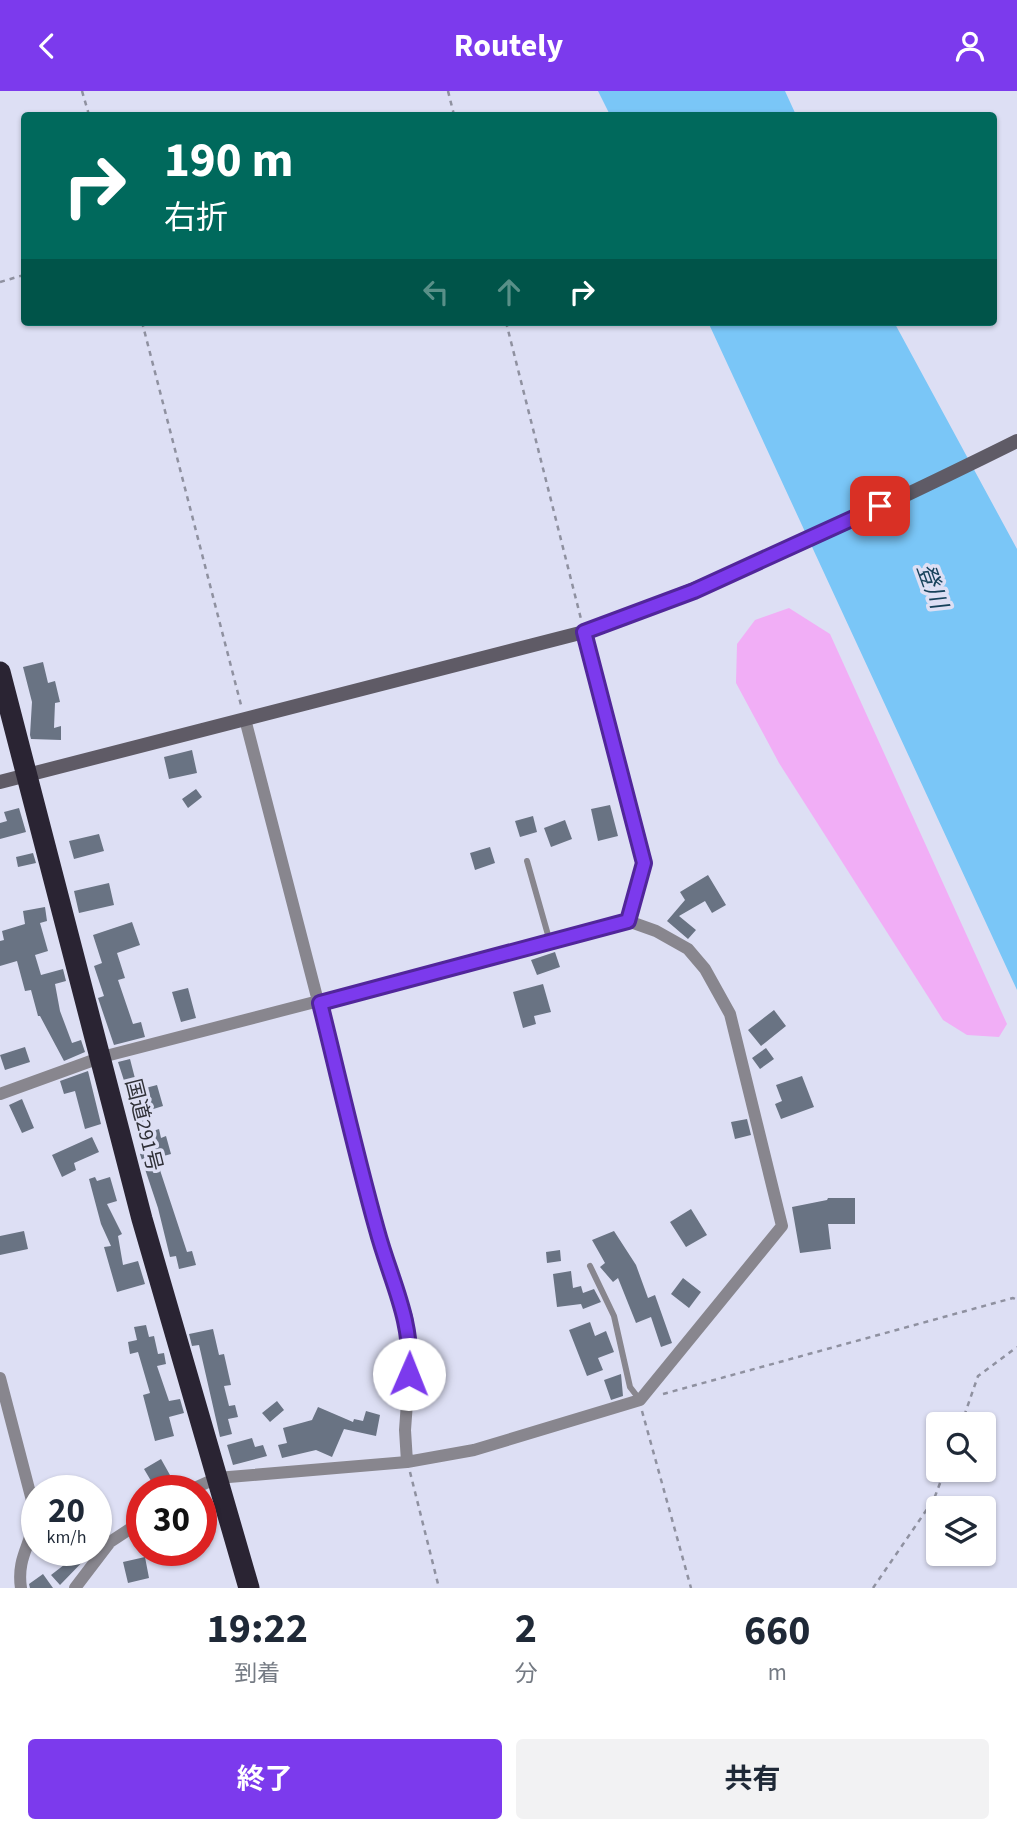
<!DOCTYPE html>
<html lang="ja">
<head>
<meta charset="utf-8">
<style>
	:root { --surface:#fff; --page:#f2f2f3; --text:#1f2937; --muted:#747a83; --accent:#7c3aed }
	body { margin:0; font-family:"Source Sans 3","Noto Sans JP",sans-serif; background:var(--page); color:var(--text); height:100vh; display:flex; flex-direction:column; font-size:26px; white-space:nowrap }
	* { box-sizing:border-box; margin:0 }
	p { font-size:23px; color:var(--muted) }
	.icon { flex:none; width:38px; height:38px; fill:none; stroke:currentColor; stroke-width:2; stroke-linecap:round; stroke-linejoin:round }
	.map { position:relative; height:1497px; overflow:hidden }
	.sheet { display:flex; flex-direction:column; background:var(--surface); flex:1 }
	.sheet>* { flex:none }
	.guide { position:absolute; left:21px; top:21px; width:976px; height:214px; border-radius:7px; box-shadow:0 2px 5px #0004; background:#00695c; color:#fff; overflow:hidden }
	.fabs { position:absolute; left:926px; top:1321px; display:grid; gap:14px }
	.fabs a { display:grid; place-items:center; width:70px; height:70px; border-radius:7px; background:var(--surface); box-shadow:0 2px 5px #0004; font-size:35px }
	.speed { position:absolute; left:21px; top:1384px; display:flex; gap:14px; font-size:35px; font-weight:700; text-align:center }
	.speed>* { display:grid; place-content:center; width:91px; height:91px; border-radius:50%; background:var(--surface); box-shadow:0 2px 5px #0004; line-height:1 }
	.speed small { font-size:18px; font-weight:400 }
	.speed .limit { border:10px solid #d22; background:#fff; color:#111 }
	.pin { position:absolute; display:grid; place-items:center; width:60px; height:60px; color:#fff; margin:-30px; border-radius:14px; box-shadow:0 4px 10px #0006 }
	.me { position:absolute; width:77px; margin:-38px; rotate:1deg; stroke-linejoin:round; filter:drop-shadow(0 0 5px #0008) }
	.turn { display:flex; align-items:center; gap:24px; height:147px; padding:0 28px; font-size:32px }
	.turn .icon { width:91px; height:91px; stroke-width:2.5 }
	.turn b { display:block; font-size:49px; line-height:60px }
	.lanes { display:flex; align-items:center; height:66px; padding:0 28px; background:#0003; justify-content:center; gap:35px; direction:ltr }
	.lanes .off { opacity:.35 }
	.eta { display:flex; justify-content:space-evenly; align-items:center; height:119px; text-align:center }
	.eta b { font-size:42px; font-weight:700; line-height:49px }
	.primary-button { display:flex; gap:14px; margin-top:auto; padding:14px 28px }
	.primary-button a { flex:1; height:80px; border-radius:7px; background:var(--accent); color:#fff; font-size:28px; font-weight:700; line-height:80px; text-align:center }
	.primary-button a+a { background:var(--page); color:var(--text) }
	header { display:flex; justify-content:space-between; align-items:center; height:91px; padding:0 28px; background:var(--accent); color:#fff; font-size:32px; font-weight:700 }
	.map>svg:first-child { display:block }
	.green { fill:#f1aef6 }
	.water { fill:#7ac6f7 }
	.building { fill:#697383 }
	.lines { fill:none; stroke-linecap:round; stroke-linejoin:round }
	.path { stroke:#8f91a0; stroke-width:2.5; stroke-dasharray:5 5; stroke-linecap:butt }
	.lane { stroke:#88868e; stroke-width:6 }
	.street { stroke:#88868e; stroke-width:12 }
	.secondary { stroke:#5f5b66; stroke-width:14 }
	.highway { stroke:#2a2433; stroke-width:21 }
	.route-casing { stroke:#51269a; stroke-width:18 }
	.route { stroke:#7c3aed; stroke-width:12 }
	.labels { text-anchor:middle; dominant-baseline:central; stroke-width:7; stroke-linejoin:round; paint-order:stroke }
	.street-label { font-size:21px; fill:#303138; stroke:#dddff4 }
	.water-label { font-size:23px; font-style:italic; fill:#16415a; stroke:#dddff4 }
</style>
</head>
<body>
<header><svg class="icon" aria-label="back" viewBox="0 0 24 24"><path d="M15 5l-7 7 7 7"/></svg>Routely<svg class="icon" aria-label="person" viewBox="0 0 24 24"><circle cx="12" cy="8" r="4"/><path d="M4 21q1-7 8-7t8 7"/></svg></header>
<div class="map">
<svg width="1017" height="1497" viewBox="0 0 1017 1497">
	<rect width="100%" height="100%" fill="#dddff4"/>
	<!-- green -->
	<path class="green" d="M789,517l41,26 177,390 -8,13 -32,-2 -24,-15 -164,-257 -43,-80 1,-39 18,-24z"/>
	<!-- water -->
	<path class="water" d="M598,0h187l11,24h-186z
		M708,231h186l123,227v441z"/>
	<!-- building -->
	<path class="building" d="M43,571l5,21 7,-2 5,21 -5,1 -1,25 7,-2v14l-30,-1 -1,-4 2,-33 -9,-35z
		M192,659l5,23 -28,6 -5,-22z
		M196,698l6,8 -14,11 -6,-9z
		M610,714l8,31 -20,5 -7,-32z
		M19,717l7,24 -26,7v-16l7,-2 -3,-9z
		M533,725l4,16 -17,5 -5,-16z
		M565,729l7,19 -21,8 -7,-19z
		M99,743l5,17 -30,8 -5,-18z
		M490,756l5,16 -20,7 -5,-17z
		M33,762l3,10 -18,4 -2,-10z
		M708,784l18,30 -14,8 -7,-12 -26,15 17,14 -8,9 -21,-18 18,-21 -5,-8z
		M109,792l5,22 -35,8 -5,-22z
		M45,816l2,14 -7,2 8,28 -13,4 6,20 22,-6 3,12 -11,3 5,27 12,32 9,-3 4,12 -21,9 -24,-45h-2l-7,-26 -6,1 -8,-30 -17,5v-25l4,-1 -2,-9 23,-7 -2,-13z
		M132,831l8,23 -23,8 8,25 -7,2 15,44 8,-2 4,15 -31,8 -16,-47 6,-2 -10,-30 8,-3 -9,-28z
		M555,861l5,15 -23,8 -6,-15z
		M543,893l8,28 -17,4 2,8 -13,4 -10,-36z
		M188,897l8,30 -15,4 -9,-30z
		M774,919l12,16 -25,20 -13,-16z
		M25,956l5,15 -25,8 -5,-15z
		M766,957l8,11 -14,10 -8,-11z
		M130,968l8,31 19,-5 6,21 -16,5 6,20 6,-2 2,9 5,-2 5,18 -15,4 31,94 5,-1 4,14 -17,4 -3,-13 -6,1 -12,-49 -18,-54 7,-2 -29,-90z
		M88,980l13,53 -16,5 -10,-38 -11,3 -4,-13z
		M802,985l12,31 -33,12 -6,-15 7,-3 -6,-16z
		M22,1008l12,29 -12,5 -13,-28z
		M747,1028l4,16 -16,4 -4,-17z
		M92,1046l7,15 -25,11 2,7 -14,7 -10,-22z
		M95,1086l2,4 13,-4 7,24 -10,3 15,30 -4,2 5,29 15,-4 7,23 -28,8 -13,-45 7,-1 -10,-22 -12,-45z
		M828,1107h27v26h-27l3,25 -31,4 -8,-46 35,-7z
		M691,1118l16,26 -21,12 -16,-25z
		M24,1140l4,18 -28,6v-19z
		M614,1140l22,34 12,33 7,-3 17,48 -11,4 -10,-30 -15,6 -18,-45 -5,4 -13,-15 5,-4 -13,-23z
		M560,1159l1,11 -14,2 -1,-11z
		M571,1180l2,17 8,-2 2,7 11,-4 7,13 -18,7 -2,-5 -24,3 -4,-33z
		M683,1187l18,14 -12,16 -18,-14z
		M590,1231l5,14 11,-5 8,21 -16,6 5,12 -16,6 -18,-46z
		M146,1234l3,12 5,-1 4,18 6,-1 2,11 -9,2 12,35 11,-2 4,14 -15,4 5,19 -19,5 -12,-46 7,-2 -12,-41 -8,2 -2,-12 9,-2 -3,-13z
		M213,1238l6,26 5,-1 7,31 -7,1 5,20 6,-1 3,12 -10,2 4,15 -12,3 -21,-92 -7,1 -3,-12z
		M621,1283l2,22 -12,4 -7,-20z
		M277,1310l7,9 -14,12 -8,-9z
		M318,1316l35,15 1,-3 9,2 3,-10 14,4 -4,21 -32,-7 -12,28 -16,-7 -34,8 -4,-13 9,-2 -4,-15 29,-8z
		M252,1347l3,9 8,-2 4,11 -34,9 -6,-20z
		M161,1368l14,25 -18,7 -13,-22z
		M82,1460h11l-33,34 -9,-10z
		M145,1466l4,21 -21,5 -5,-21z
		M43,1483l10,14h-23l-1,-4z"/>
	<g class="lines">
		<!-- path -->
		<path class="path" d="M82,0l7,24
			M448,0l6,24
			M0,191l24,-7
			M142,231l99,383
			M506,231l75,297
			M663,1303l350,-96 4,2
			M642,1320l49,177
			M961,1334l17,-49 39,-29
			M410,1381l29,116
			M873,1497l61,-89 11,-29"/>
		<!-- lane -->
		<path class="lane" d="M527,770l23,81
			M590,1175l24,50 16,71 10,13"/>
		<!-- street -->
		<path class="street" d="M584,541l60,231 -16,58
			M245,628l133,514 29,84 4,30 -6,83 2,32
			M0,1003l102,-37 526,-136 28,10 32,18 17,20 25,45 52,212 -142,174 -166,50 -67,12 -190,16 -29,13
			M0,1287l35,134c-1,31 -19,43 -14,76
			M75,1497l35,-46 32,-21"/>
		<!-- secondary -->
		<path class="secondary" d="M0,691l584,-150c148,-54 292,-121 433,-191"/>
		<!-- highway -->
		<path class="highway" d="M0,581l142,547 107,369"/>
	</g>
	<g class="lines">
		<!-- route casing -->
		<g class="route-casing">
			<path id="route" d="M409,1283c4,-55 -18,-92 -32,-144 -21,-75 -38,-151 -57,-227l308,-82 16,-58 -60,-231 110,-41 186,-85"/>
		</g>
		<!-- route -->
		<use href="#route" class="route"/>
	</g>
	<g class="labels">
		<!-- street labels -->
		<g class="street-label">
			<text transform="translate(144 1034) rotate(76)">国道291号</text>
		</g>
		<!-- water labels -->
		<g class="water-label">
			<text transform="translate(932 495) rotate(70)">登川</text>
		</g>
	</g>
</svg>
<div class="fabs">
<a><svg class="icon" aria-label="search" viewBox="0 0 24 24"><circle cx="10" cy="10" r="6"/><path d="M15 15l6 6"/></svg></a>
<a><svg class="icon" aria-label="layers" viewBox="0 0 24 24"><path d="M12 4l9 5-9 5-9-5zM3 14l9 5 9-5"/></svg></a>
</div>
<div class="speed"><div>20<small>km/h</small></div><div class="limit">30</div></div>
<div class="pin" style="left:880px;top:415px;background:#d93025"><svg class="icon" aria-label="arrive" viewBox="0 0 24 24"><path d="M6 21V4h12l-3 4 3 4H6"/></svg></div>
<svg class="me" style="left:409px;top:1283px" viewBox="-20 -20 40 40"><circle r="19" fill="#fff"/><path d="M0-13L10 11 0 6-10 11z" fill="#7c3aed"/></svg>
<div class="guide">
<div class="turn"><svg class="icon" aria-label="right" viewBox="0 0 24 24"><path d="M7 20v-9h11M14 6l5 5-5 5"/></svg><div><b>190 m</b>右折</div></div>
<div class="lanes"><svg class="icon off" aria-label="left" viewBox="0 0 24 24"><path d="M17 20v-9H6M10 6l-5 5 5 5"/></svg><svg class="icon off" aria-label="ahead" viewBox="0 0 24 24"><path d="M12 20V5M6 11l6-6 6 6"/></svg><svg class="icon" aria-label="right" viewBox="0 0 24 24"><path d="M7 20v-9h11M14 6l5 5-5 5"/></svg></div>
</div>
</div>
<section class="sheet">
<div class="eta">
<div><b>19:22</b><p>到着</p></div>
<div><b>2</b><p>分</p></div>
<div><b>660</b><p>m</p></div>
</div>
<div class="primary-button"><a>終了</a><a>共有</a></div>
</section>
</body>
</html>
